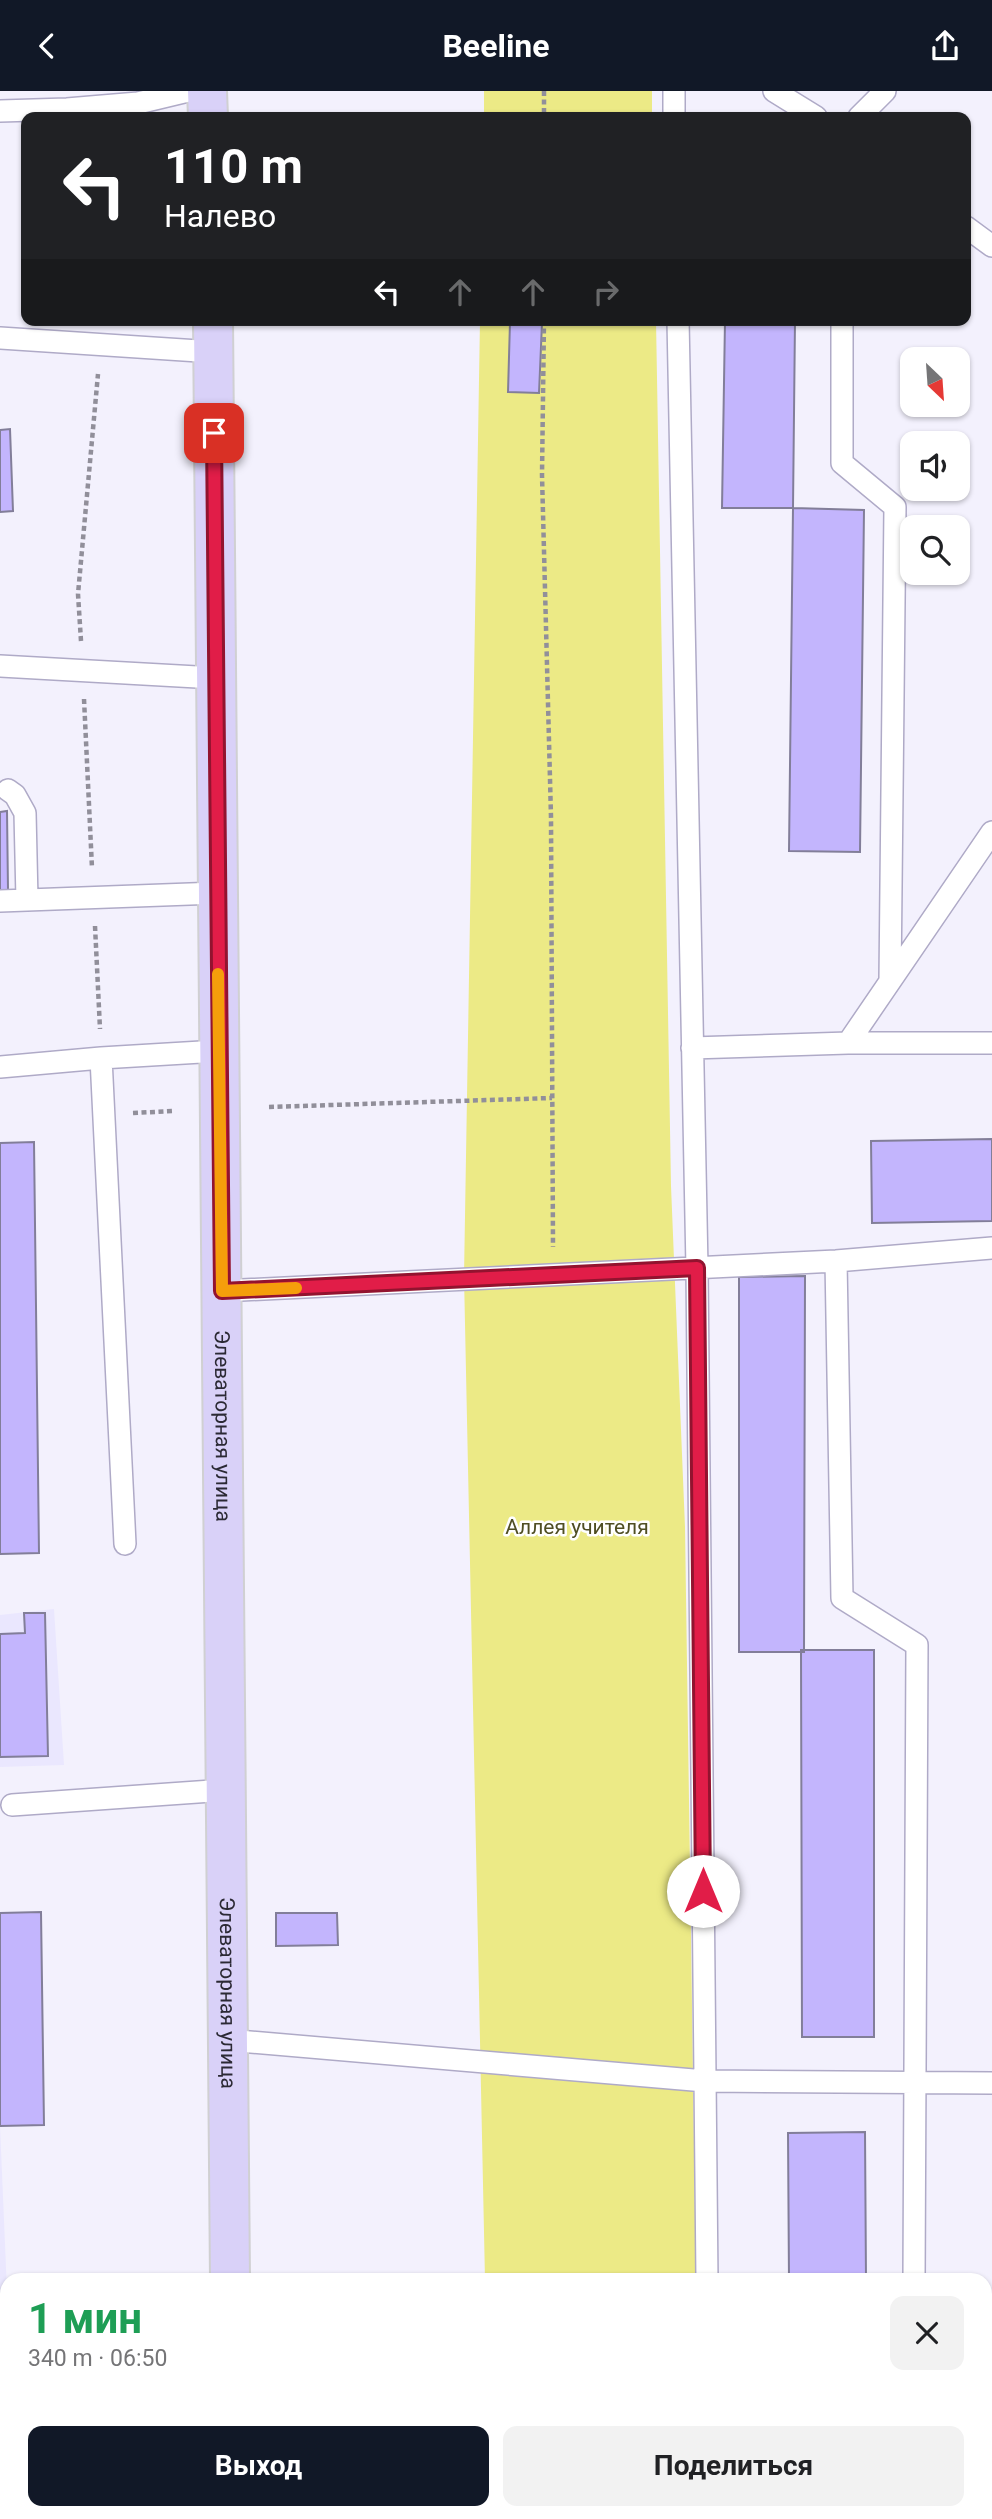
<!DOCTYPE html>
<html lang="ru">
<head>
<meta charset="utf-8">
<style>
	:root { --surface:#fff; --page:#f2f2f2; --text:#202124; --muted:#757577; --accent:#111827 }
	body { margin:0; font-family:Roboto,sans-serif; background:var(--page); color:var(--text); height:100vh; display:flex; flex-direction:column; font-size:26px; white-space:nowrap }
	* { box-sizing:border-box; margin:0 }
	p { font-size:23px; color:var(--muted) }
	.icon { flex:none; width:38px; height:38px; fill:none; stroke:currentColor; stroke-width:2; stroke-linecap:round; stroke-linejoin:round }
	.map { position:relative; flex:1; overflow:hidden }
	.sheet { position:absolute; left:0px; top:2182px; width:992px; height:247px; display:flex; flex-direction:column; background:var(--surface); border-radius:21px 21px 0 0; box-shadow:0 2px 5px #0004 }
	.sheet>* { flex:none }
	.guide { position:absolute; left:21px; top:21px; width:950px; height:214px; border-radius:14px; box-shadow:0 2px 5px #0004; background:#202124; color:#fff; overflow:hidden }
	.needle { width:46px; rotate:155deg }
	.fabs { position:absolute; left:900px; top:256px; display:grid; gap:14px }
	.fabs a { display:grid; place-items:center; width:70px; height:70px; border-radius:14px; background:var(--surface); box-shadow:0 2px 5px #0004; font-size:35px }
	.pin { position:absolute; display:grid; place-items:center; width:60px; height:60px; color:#fff; margin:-30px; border-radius:14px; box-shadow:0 4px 10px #0006 }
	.me { position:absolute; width:77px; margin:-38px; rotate:0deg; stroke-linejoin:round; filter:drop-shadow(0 0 5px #0008) }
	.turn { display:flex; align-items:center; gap:24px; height:147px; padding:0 28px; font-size:32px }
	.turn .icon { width:91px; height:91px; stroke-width:2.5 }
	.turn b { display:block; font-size:49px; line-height:60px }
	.lanes { display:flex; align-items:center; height:66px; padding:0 28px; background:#0003; justify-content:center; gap:35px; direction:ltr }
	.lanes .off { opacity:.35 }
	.round { display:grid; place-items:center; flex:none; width:74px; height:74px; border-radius:14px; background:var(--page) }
	.head { display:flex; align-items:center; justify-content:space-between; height:119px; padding:0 28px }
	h1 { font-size:42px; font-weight:700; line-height:52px; color:#1e9e55 }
	.button { display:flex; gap:14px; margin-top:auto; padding:14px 28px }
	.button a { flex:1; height:80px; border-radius:14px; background:var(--accent); color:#fff; font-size:28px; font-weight:700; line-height:80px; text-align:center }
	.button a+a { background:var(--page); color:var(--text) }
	header { display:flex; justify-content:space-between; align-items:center; height:91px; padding:0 28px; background:var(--accent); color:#fff; font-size:32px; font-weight:700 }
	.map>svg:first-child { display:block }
	.built { fill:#eae7fe }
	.green { fill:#ecea86 }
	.building { fill:#c3b5fd; stroke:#827e99; stroke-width:2 }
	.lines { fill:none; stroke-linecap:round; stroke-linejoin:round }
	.lane-casing { stroke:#afaac7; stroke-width:24 }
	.primary-casing { stroke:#d0d0d2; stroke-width:42 }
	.path { stroke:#918f9a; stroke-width:4.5; stroke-dasharray:5 3.5; stroke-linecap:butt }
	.lane { stroke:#fff; stroke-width:21 }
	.primary { stroke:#d9d1f8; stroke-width:38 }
	.route-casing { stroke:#92132f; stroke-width:18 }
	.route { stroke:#e11d48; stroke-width:12 }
	.slow { stroke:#f59e0b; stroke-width:12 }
	.labels { text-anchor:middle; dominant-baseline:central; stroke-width:5; stroke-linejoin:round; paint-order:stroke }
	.street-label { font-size:21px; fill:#2b2934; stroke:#fff }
	.park-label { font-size:21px; fill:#4f4e23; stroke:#fff }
</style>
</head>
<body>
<header><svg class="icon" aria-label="back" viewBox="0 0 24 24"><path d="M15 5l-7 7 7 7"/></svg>Beeline<svg class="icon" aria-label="share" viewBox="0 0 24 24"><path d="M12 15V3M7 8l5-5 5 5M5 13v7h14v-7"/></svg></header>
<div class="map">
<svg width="992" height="2428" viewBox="0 0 992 2428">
	<rect width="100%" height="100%" fill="#f3f1fd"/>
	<!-- built -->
	<path class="built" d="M54,1518l10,156 -64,2v-152z
		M0,2035l7,165v222l35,6h-42z"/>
	<!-- green -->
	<path class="green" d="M484,0h168v26h-168z
		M480,229h176l15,866 14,341 11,753h-211l-21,-1004z
		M490,2422h209v6h-208z"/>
	<!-- building -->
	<path class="building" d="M725,229h70l-2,188h-71z
		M510,231l32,1 -3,70 -31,-1z
		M10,338l3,82 -13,1v-82z
		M793,417l71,2 -4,342 -71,-1z
		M7,720l1,79h-8v-78z
		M992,1048v82l-120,2 -1,-82z
		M34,1051l5,411 -39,1v-411z
		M805,1185l-1,376h-65v-375z
		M24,1522h21l3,143 -48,1v-123l25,-1z
		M801,1559h73v387h-72z
		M41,1821l3,213 -44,1v-213z
		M276,1822h61l1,32 -62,1z
		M865,2041l1,148h-77l-1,-147z
		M0,2324h5l2,44h-7z"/>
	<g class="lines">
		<!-- lane casing -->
		<g class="lane-casing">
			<path id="lane" d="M674,0v26
				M774,0l42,26
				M0,20l67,-2 71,-6 50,-12
				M859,26l26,-26
				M966,136l26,19
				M678,229l19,948 10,1012
				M842,229v143l53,44 -5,474
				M0,247l214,14
				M0,575l215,12
				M8,699l7,5 10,18 2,87
				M0,810l217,-8
				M848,952h144
				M692,957l156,-5 144,-211
				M101,967l24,486
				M0,976l101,-9 117,-7
				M836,1170l6,337 75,47 -3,635
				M222,1200l614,-30 156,-13
				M12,1714l214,-15
				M227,1949l478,41 287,2
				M709,2422v6
				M913,2428v-6"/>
		</g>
		<!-- primary casing -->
		<g class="primary-casing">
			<g id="primary">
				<path d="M207,0l1,26"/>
				<path id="s1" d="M213,229l17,1960"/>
				<path d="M233,2422l1,6"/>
			</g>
		</g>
		<!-- path -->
		<path class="path" d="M544,0v26
			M544,229l-2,155 9,342 2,430
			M81,550l-3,-47 20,-220
			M84,608l8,169
			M95,835l5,103
			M269,1016l283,-9
			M133,1022l41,-2"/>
		<!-- lane -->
		<use href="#lane" class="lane"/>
		<!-- primary -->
		<use href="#primary" class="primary"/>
	</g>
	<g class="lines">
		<!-- route casing -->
		<g class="route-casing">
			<path id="route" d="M214,342l8,858 475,-23 6,623"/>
		</g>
		<!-- route -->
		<use href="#route" class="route"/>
		<!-- slow -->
		<path class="slow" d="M218,883l4,317 74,-3"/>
	</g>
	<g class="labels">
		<!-- street labels -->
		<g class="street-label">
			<text stroke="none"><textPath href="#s1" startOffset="1106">Элеваторная улица</textPath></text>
			<text stroke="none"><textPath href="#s1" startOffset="1673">Элеваторная улица</textPath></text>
		</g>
		<!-- park labels -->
		<g class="park-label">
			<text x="577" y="1436">Аллея учителя</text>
		</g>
	</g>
</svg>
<div class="fabs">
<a><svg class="needle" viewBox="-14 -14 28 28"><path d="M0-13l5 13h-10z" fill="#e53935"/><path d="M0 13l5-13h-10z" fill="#757577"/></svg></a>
<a><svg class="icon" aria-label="sound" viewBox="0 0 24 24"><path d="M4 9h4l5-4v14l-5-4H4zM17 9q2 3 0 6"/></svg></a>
<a><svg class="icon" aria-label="search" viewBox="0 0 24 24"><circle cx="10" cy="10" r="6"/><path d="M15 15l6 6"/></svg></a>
</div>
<div class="pin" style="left:214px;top:342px;background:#d93025"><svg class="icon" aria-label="arrive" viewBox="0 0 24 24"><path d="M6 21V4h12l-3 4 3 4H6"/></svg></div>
<svg class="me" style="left:703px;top:1800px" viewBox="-20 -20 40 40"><circle r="19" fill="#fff"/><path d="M0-13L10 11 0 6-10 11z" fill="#e11d48"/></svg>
<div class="guide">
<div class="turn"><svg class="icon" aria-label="left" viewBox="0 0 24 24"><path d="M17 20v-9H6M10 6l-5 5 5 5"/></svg><div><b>110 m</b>Налево</div></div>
<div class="lanes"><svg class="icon" aria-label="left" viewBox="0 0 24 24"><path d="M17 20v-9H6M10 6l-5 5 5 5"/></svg><svg class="icon off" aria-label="ahead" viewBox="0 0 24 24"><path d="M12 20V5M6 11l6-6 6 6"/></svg><svg class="icon off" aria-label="ahead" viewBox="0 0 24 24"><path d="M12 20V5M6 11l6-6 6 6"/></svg><svg class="icon off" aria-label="right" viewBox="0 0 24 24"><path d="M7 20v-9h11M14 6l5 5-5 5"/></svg></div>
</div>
<section class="sheet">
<div class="head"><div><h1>1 мин</h1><p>340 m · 06:50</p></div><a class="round"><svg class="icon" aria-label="close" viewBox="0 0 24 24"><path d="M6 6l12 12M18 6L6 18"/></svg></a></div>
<div class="button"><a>Выход</a><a>Поделиться</a></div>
</section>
</div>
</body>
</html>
